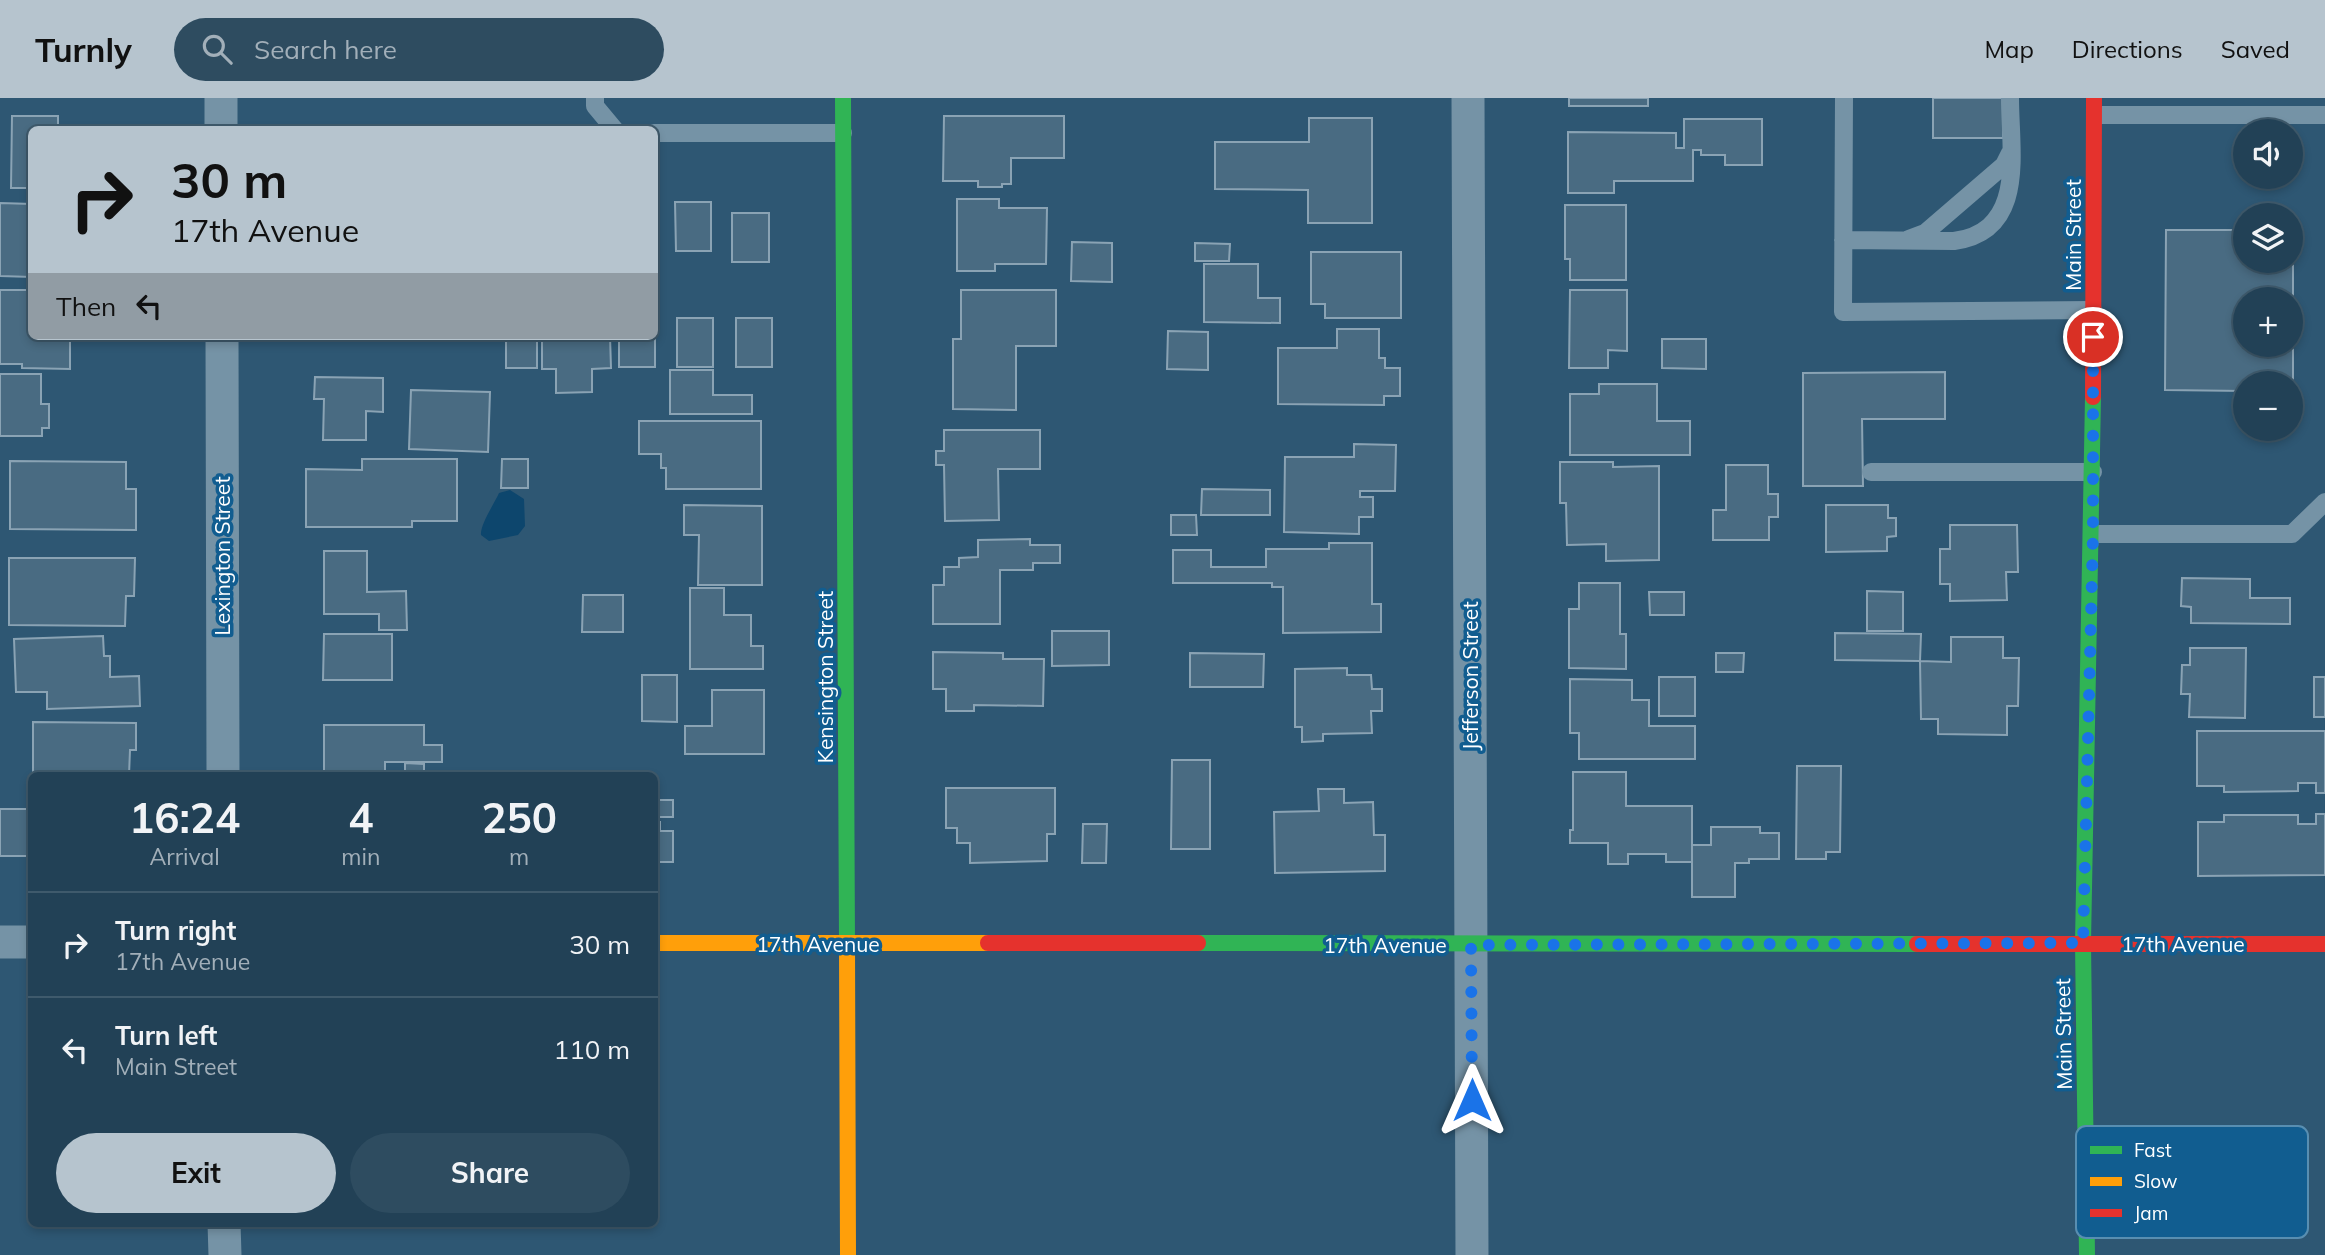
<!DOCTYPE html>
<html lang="en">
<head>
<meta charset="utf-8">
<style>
	:root { --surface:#224156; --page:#2e4c60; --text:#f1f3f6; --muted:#a2afb9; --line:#3f5a6c; --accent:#b6c4ce }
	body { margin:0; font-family:Mulish,sans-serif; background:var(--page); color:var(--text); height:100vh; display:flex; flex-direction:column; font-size:26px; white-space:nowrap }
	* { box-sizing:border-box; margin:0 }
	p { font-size:23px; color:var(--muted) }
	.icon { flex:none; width:38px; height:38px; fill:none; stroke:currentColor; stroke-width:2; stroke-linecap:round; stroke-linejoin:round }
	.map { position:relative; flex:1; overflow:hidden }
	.side { position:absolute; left:28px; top:674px; width:630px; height:455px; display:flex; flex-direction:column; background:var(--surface); border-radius:10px; box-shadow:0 4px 10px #0003,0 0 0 2px var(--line) }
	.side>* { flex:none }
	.guide { position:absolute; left:28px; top:28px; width:630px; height:214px; border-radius:10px; box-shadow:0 4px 10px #0003,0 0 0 2px var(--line); background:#b6c4ce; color:#111; overflow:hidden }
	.buttons { position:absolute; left:2233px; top:21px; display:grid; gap:14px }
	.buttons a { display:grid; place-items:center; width:70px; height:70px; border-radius:50%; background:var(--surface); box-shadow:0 4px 10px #0003,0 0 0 2px var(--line); font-size:35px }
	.pin { position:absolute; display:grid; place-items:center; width:60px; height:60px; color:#fff; margin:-30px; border:4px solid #fff; border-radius:50%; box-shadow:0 2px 7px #0007 }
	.me { position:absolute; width:77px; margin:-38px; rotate:0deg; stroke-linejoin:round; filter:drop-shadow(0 0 5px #0008) }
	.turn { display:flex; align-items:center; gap:24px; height:147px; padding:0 28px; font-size:32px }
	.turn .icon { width:91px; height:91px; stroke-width:2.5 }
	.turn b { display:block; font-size:49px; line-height:60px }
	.then { display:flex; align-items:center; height:66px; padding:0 28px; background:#0003; gap:14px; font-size:26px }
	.eta { display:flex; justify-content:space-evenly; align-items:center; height:119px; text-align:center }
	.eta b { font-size:42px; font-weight:700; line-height:49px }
	.action { display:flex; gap:14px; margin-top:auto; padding:14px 28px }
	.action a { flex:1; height:80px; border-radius:42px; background:var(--accent); color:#111; font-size:28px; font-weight:700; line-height:80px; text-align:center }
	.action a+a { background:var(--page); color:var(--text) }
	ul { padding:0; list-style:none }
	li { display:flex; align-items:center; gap:21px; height:105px; padding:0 28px; border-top:2px solid var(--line) }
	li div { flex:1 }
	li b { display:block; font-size:26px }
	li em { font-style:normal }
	header { display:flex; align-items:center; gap:42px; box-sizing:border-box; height:98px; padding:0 35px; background:var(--accent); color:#111 }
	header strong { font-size:33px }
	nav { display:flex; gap:38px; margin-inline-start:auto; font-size:24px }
	.search { width:490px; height:63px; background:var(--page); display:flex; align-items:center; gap:18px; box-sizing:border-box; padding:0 24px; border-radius:38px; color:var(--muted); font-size:26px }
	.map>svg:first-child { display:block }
	.water { fill:#0d466d }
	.building { fill:#496b82; stroke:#8aa3b4; stroke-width:2; fill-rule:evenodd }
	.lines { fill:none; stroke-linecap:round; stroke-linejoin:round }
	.lane { stroke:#7593a6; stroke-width:18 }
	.street { stroke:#7593a6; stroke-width:33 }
	.fast { stroke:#30b455; stroke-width:16 }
	.slow { stroke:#ff9f0a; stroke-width:16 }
	.jam { stroke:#e5322d; stroke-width:16 }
	.route { stroke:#1a73e8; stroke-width:12; stroke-dasharray:0 21.6 }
	.labels { text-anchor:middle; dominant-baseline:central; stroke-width:7; stroke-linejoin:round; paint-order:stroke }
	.street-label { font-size:21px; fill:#fff; stroke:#115d90 }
	.key { fill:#115d90; stroke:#588eb1; stroke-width:2 }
	.key-label { font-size:19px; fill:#fff }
</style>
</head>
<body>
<header>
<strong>Turnly</strong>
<div class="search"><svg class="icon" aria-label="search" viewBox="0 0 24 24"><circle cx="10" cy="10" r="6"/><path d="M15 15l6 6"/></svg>Search here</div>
<nav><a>Map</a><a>Directions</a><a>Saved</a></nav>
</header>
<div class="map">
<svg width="2325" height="1157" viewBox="0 0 2325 1157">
	<rect width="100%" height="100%" fill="#2e5773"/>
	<!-- water -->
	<path class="water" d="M510,392l14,9 1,27 -7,9 -29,6 -8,-6c-1,-10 13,-31 18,-42z"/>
	<!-- building -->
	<path class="building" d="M1569,0h79v8h-79z
		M1933,0h70v40h-70z
		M12,18h46v14h-26v58h-21z
		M944,18h120v42h-53v26h-9v3h-24v-6h-35z
		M1309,20h63v105h-64v-33l-93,-1v-47h94z
		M1684,21h78v46h-37v-10h-24v-5h-8v31h-79v12h-46v-61l108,1v15h8z
		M957,101h42v9h48l-1,56h-51v7h-38z
		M675,104h36v49h-35z
		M0,105l32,1v73l-32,-1z
		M1565,107h61v75h-56v-21h-5z
		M732,115h37v49h-37z
		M2166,132h79v31h46v-31h2v161h-2v-8h-46v8l-80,-1zM2245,201h46v46h-46z
		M1072,144l40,1v39l-41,-1z
		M1195,145l35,1 -1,17h-34z
		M1311,154h90v66h-76v-14h-14z
		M1204,166h54v34h22v25l-76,-1z
		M0,192h32v46h38v33l-48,-1v-4h-22z
		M961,192h95v56h-40v64l-63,-1v-70h8z
		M1570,192h57v61l-19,-1v18h-39z
		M677,220h36v49h-36z
		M736,220h36v49h-36z
		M655,221v48h-36v-31h35z
		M1337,231h42v29h6v10h15v28h-16v9l-106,-1v-56h59z
		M1168,233l40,1v38l-41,-1z
		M506,238h31v32h-31z
		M542,238h68l1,32 -19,1v23l-36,1v-24h-14z
		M1662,241h44v30l-44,-1z
		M670,272h43v25h39v19h-82z
		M1945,274v47h-83l1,67h-60v-113z
		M0,276h41v30h8v24h-7v8h-42z
		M315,279l68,1v34l-17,-1v29h-43l1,-41h-10z
		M1599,286h58v37h33v34h-120v-61h29z
		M411,292l79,2 -2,60 -79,-3z
		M639,323h122v68h-95v-21h-5v-14h-22z
		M944,332h96v39h-42l1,51 -54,1 -1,-56h-8v-14h8z
		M1354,346l42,1 -1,46h-35v6h13v20h-14v17l-75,-2 1,-75h69z
		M362,361h95v62h-45v6h-106v-58l56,1z
		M502,361h26v29h-27z
		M10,363l116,1v27h10v41l-126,-1z
		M1560,364h53v5l46,-1v94l-53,1v-17l-39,1 -1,-42h-6z
		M1726,367h42v29h10v23h-9v23h-56v-30h13z
		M1202,391l68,1v25h-69z
		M684,407l78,1v79h-64l1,-50h-15z
		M1826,407h62v13h8v18l-9,1v14l-61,1z
		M1171,417h25l1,20h-26z
		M1950,427h67l1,47h-12l1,28 -57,1v-17h-10v-35h10z
		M1030,441v6h30v18h-27v7h-33v54h-67v-39h11v-18h15v-9l19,-1v-17z
		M1329,445h43v61h9v28l-98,1v-46h-11v-4h-99v-33h38v17h55v-18h63z
		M324,453h43v41l39,-1 1,39h-28v-16h-55z
		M9,460h126l-1,38h-8l-1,30 -116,-1z
		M2182,480l68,1v19h40v26l-99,-1v-16l-10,-1z
		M1579,485h41v51h6v35l-57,-1v-59h10z
		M690,490h34v27h27v31h12v23h-73z
		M1867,493l36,1v39h-36z
		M1649,494h35v23h-34z
		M583,497h40v37h-41z
		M1052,533h57v34l-57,1z
		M1835,535l86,1 -1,27 -85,-1z
		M324,536h68v46h-69z
		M103,538l1,20h6v21l29,-1 1,30 -93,3v-17h-31l-2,-53z
		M1951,539h52v21h16l-1,48h-11v29l-69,-1v-15h-17l-1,-58 31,1z
		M2190,550h56l-1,70 -56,-1 1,-23h-9l1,-29h8z
		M933,554l70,1v6h41l-1,47 -69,-1v6h-28v-22h-13z
		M1190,555l74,1 -1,33h-73z
		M1716,555h28l-1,19h-27z
		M1347,570v7h24l1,14h10v22h-11l1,22 -49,1v7l-21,1v-15h-7v-58z
		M642,577h35v47l-35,-1z
		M1659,579h36v39h-36z
		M2314,579h11v40h-11z
		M1570,581l62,1v20h17v26h46v33h-116v-26h-9z
		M712,592h52v64h-79v-28h27z
		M33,624l103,1v27h-6l-1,25h-96z
		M324,627h100v20h18v17h-57v13h-61z
		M2197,633h128v62h-9v-10h-18v8l-74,1v-6h-27z
		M1172,662h38v89h-39z
		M405,665l19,1v7h49v4h-68z
		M1797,668h44l-1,86h-14v7h-30z
		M1573,674h53v34h66v56h-26v-8h-38v10h-20v-21h-38v-13h3z
		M946,690h109v46h-8v27l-77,2v-20h-13v-15h-11z
		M1318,691h26v14l29,-1 1,33h11v36l-110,2 -1,-61 45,-1z
		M654,702h19v17h-19z
		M0,711h32v56l-3,-9h-29z
		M2316,716h9v61l-127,1v-54h26v-7h74v9h18z
		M654,724h6v9h13v31h-19z
		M1083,726h24l-1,39h-24z
		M1711,729h49v6h19v26h-30v4h-14v34h-43v-52h19z"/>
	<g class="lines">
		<!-- lane -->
		<path class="lane" d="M595,0v8l20,24
			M1844,0l-1,214 250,-2
			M2095,17h230
			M654,35h189
			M1909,141l16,-6 79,-68 6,-12
			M1843,142l111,1c73,-10 56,-88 56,-143
			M1871,374h222
			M2093,436h199l33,-32"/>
		<!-- street -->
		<path class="street" d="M221,0v32
			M1468,0l4,1157
			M222,238l1,439
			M0,844h32
			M224,1125l1,32"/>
		<!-- fast -->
		<path class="fast" d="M843,0l4,845
			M1198,845l719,1
			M2087,1157l-4,-312 10,-546"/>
		<!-- slow -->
		<path class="slow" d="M654,845h334
			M847,845l1,312"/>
		<!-- jam -->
		<path class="jam" d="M2093,299l1,-299
			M988,845h210
			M1917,846h408"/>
	</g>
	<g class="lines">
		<!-- route -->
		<path class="route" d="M1472,1002l-1,-155 612,-2 10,-409v-197"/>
	</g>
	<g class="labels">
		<!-- street labels -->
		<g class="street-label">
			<text transform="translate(2073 137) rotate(-90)">Main Street</text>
			<text transform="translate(222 458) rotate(-90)">Lexington Street</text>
			<text transform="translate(1470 578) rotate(-90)">Jefferson Street</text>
			<text transform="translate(825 579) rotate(-90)">Kensington Street</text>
			<text x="818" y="846">17th Avenue</text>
			<text x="2183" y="846">17th Avenue</text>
			<text x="1385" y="847">17th Avenue</text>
			<text transform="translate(2063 936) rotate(-91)">Main Street</text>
		</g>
	</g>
	<!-- legend -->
	<rect x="2076" y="1028" width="232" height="112" rx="10" class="key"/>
	<rect x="2090" y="1048" width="32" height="8" fill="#30b455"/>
	<rect x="2090" y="1079" width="32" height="9" fill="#ff9f0a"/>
	<rect x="2090" y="1111" width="32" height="8" fill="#e5322d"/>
	<g class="key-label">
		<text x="2134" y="1059">Fast</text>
		<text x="2134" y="1090">Slow</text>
		<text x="2134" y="1122">Jam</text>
	</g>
</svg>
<div class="buttons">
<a><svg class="icon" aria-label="sound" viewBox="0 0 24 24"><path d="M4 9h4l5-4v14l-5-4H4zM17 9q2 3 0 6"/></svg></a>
<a><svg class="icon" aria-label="layers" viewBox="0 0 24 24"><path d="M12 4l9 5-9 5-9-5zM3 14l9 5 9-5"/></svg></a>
<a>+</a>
<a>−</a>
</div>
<div class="pin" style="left:2093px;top:239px;background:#d93025"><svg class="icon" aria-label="arrive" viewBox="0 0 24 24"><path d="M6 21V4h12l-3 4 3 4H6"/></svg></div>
<svg class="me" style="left:1472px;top:1002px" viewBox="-20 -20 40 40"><path d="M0-17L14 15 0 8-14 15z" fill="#1a73e8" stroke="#fff" stroke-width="4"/></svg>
<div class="guide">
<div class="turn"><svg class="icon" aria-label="right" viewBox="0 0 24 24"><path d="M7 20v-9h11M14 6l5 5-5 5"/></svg><div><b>30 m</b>17th Avenue</div></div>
<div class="then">Then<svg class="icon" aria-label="left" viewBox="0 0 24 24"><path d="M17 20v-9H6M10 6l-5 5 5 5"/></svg></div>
</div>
<section class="side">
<div class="eta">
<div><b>16:24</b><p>Arrival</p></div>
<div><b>4</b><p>min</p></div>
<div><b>250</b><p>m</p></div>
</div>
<ul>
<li><svg class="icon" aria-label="right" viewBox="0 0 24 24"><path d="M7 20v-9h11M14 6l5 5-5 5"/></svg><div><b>Turn right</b><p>17th Avenue</p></div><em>30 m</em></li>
<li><svg class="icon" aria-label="left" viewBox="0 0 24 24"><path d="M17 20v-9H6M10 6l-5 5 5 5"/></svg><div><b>Turn left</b><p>Main Street</p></div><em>110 m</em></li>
</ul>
<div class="action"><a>Exit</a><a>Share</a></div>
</section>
</div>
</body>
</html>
